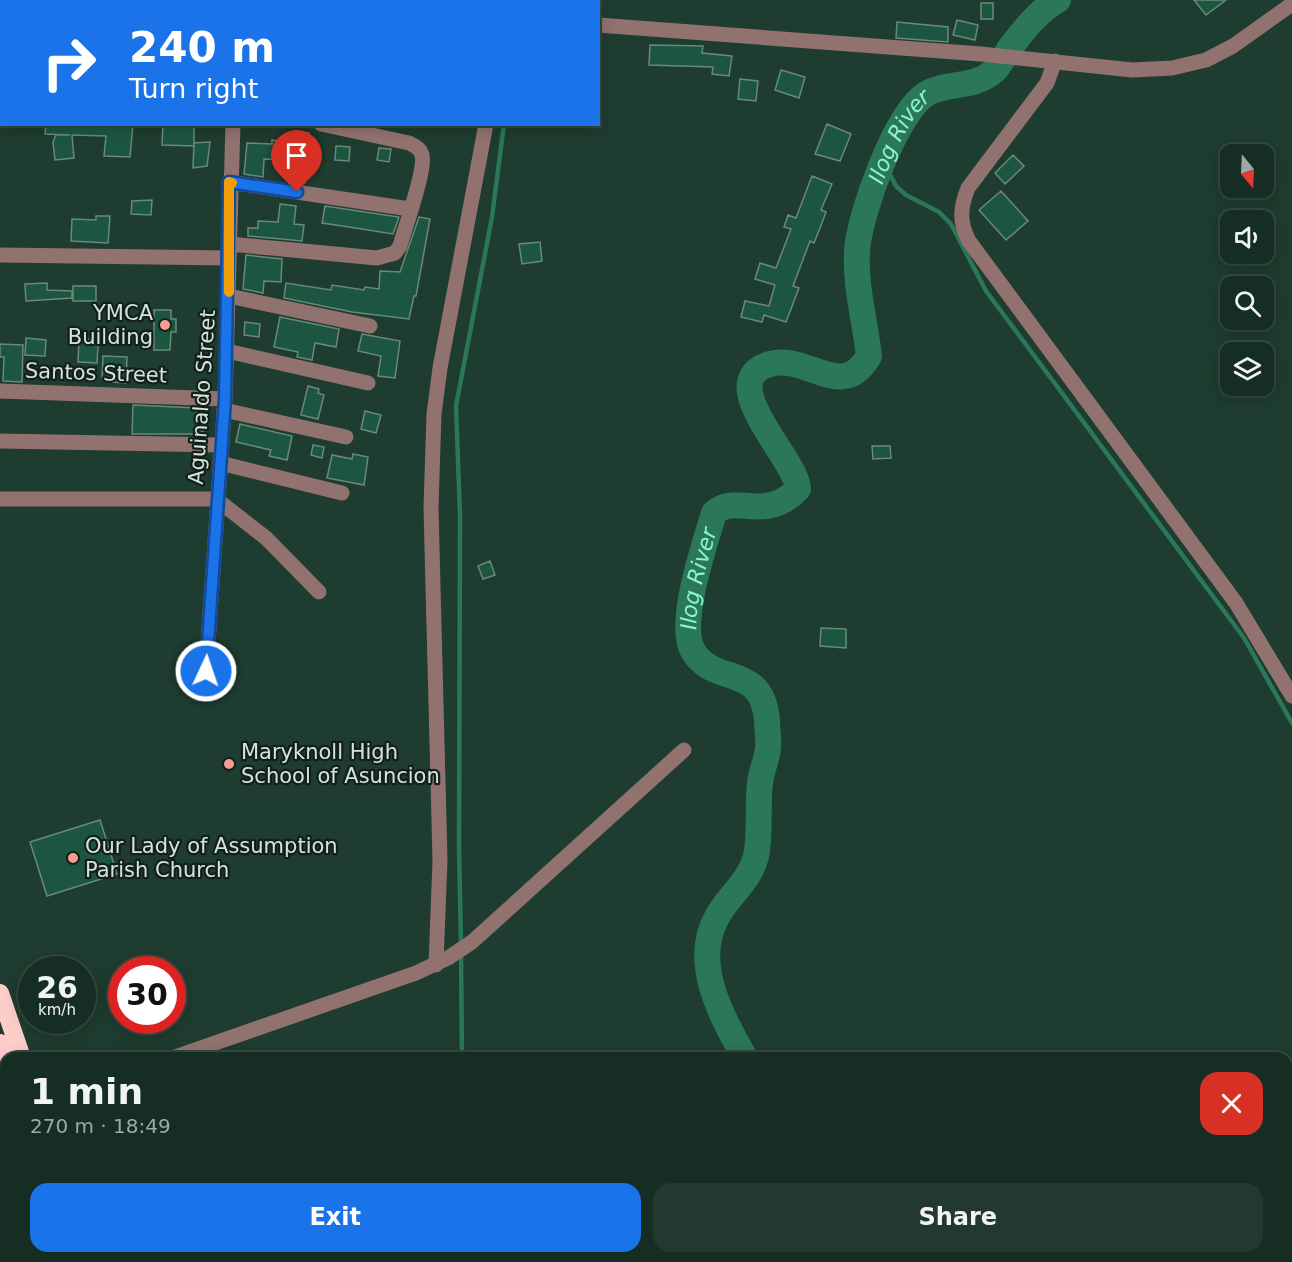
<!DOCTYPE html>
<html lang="en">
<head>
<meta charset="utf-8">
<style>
	:root { --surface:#162d23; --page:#233930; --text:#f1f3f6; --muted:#9ea8a6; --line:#354941; --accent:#1a73e8 }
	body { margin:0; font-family:"DejaVu Sans",sans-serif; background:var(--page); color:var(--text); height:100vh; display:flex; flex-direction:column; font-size:22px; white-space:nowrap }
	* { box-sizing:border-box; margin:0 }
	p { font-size:20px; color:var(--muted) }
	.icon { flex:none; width:33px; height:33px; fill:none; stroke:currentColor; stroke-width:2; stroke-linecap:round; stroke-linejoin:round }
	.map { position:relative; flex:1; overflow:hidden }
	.panel { position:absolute; left:0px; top:1052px; width:1293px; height:212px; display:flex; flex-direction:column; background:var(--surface); border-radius:18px 18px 0 0; box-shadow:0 3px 15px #0003,0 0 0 2px var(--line) }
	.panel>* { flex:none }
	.hud { position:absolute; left:0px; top:0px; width:600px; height:126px; box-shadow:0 3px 15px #0003,0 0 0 2px var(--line); background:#1a73e8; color:#fff; overflow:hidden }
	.needle { width:39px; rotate:162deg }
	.controls { position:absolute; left:1220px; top:144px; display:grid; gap:12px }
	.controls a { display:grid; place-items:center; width:54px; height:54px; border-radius:12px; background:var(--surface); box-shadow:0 3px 15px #0003,0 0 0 2px var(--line); font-size:30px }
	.speed { position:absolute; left:18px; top:956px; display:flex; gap:12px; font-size:30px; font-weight:700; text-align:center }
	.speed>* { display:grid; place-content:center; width:78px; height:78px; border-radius:50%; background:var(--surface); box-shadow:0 3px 15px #0003,0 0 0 2px var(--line); line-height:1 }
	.speed small { font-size:15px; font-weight:400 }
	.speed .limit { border:9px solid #d22; background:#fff; color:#111 }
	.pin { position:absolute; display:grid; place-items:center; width:51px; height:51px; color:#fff; margin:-62px -26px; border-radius:50% 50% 50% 0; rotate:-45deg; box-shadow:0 0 6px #0007 }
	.pin .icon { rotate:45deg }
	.me { position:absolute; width:66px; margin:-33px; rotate:3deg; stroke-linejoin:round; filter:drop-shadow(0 0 4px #0008) }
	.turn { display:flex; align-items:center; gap:21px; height:126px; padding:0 30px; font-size:27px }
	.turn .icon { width:78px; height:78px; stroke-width:2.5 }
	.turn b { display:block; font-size:42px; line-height:51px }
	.round { display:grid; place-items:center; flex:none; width:63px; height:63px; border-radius:18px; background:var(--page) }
	.headline { display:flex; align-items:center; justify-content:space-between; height:102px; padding:0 30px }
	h1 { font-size:36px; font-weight:600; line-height:45px }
	.primary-button { display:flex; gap:12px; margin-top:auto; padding:12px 30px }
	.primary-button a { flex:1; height:69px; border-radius:18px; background:var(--accent); color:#fff; font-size:24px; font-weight:600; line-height:69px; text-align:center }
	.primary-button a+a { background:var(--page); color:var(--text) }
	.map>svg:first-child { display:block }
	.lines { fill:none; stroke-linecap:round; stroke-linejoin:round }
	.stream { stroke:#2a7759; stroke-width:4.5 }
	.river { stroke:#2a7759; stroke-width:26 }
	.building { fill:#1c5640; stroke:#69897a; stroke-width:1.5 }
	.minor { stroke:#91726f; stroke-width:15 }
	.highway { stroke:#fdcec9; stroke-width:18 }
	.route-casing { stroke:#114b97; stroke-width:15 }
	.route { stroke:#1a73e8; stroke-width:10 }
	.slow { stroke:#f59e0b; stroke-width:10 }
	.poi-dot { fill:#f59c93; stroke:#13201a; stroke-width:2 }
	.labels { text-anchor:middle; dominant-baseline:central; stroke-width:4.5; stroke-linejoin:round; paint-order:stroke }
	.poi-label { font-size:21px; fill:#d2e4db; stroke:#13201a; text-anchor:start }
	.street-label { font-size:21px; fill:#d2e4db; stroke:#13201a }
	.water-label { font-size:22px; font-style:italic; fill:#8af5c8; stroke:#13201a }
</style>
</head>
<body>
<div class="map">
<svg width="1292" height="1262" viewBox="0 0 1292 1262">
	<rect width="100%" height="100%" fill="#1e3c2f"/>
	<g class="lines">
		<!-- stream -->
		<path class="stream" d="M524,2v-2
			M883,161l13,25 10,9 33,17 12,12 35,67 258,347 48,85
			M461,944l-2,-96 1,-332 -4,-110 36,-189 12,-93
			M461,952l1,106
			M466,1262v-5"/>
		<!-- river -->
		<g class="river">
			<path id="s1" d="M745,1058c-23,-41 -54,-95 -28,-141 12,-22 33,-36 39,-61 5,-24 1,-49 4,-73 1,-12 7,-23 8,-35 1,-9 -1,-19 -1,-28 -5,-58 -53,-33 -74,-69 -16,-27 12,-108 21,-138 22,-21 50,11 84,-24 0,-29 -87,-108 -28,-125 37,-11 72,39 99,-8 -4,-35 -14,-69 -12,-105 2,-35 38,-137 69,-157 21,-13 46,-4 68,-23 6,-6 11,-15 16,-23 13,-17 29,-38 48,-48"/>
			<path d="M755,1262l3,-5"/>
		</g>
	</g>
	<!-- building -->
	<path class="building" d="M1194,0h32l-20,15z
		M981,3h12v16h-12z
		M957,20l21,5 -3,15 -22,-5z
		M897,22l51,5v15l-52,-4z
		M650,45l53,1 -1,7 30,3 -3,20 -17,-2 1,-7 -64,-2z
		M781,70l24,7 -6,21 -24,-8z
		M740,79l18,2 -2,20 -18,-2z
		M46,124h87l-3,33 -26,-1 2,-20 -34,-1 2,23 -19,2 -2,-18 3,-7h14l-25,-1z
		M163,124h31v22l-32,-1z
		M827,124l24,10 -11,27 -25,-7z
		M294,131l15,2 -4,50 -17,-2 3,-21 -27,-1 -1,18 -19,-3 3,-31 25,1v-4l21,2z
		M210,142l-3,24 -14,2 1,-25z
		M336,146l14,1 -1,14 -14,-1z
		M379,148l12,1 -2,13 -12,-2z
		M1013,155l11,11 -19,18 -10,-11z
		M812,176l20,8 -11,26 5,2 -4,11 -8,20 -4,-2 -17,45 6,2 -13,34 -22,-7 -2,7 -21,-5 4,-16 24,5 6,-21 -20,-6 5,-16 16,5 15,-39 -7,-2 4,-12 8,3z
		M1001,191l27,30 -22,19 -27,-30z
		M152,200l-1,15 -20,-1 1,-13z
		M280,204l16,2 -2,18 10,1 -2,16 -54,-5v-8h10v-7l20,1z
		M325,206l74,11 -6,17 -57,-9 -14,-2z
		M96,216h14l-2,27 -37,-2 1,-22 24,1z
		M419,217l11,2 -14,77h-2l-5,23 -57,-7 -68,-14 2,-15 45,7 1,-5 32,5 1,-3 14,2 1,-18 20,1z
		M540,242l2,19 -20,3 -3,-20z
		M246,255l36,4 -1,23 -17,-1 -1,12 -20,-4z
		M47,283v7l25,1v7l-46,3 -1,-17z
		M73,286h23v15h-23z
		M154,310h17v9h5v13h-5l-1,18h-16z
		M280,317l59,12 -3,18 -21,-4 -3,17 -15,-3 1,-5 -24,-5z
		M245,322l15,2 -1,13 -15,-2z
		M362,334l38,7 -5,37 -17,-2 3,-20 -23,-5z
		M26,338l20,2 -1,16 -20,-1z
		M79,339h10v5l9,1 -1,18 -19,-1z
		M0,344l23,1 -1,37 -19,-1 1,-24h-4z
		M103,356l24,1 -1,26 -13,-1 1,-4 -12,-1z
		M308,386l11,3 -1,4 6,2 -6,24 -17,-4z
		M133,405l64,3 -1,8 7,5v10l-5,3h-66z
		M365,411l16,4 -5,18 -15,-4z
		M240,424l52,12 -5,24 -18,-4 2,-6 -35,-8z
		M313,445l11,2 -2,11 -11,-3z
		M872,446h18l1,12 -18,1z
		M353,454l15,3 -4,28 -37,-7 5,-23 20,4z
		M490,561l5,14 -12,4 -5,-13z
		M821,628l25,1v19l-26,-2z
		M100,820l17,54 -70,22 -17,-54z"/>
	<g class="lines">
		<!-- minor -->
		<path class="minor" d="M98,2v-2
			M244,2l1,-2
			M0,22h2
			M598,25l383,29 151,16 40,-2 34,-8 27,-14 59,-42
			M1055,61l-8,22 -79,105c-8,20 -9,34 1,53l267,362 56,93
			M229,182l181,27
			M229,244l148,14 18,-5 5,-7c5,-19 26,-76 22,-91 -2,-7 -7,-9 -13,-12l-88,-19
			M0,255l229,3
			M229,296l141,30
			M227,351l141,32
			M0,391l225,8
			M224,410l122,27
			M0,441l222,4
			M220,463l122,30
			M0,499h216l50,39 53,54
			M206,671l19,-272 8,-275
			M436,965l4,-105 -9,-352 3,-94 6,-46 46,-244
			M172,1058l244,-85 32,-15 24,-16 212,-192"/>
		<!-- highway -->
		<path class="highway" d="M0,993l22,65
			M0,1043l6,19
			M59,1257l1,5"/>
	</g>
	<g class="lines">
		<!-- route casing -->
		<g class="route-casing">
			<path id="route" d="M206,671l19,-272 4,-217 68,10"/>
		</g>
		<!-- route -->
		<use href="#route" class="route"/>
		<!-- slow -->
		<path class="slow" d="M229,292v-110l3,1"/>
	</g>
	<!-- markers -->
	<g class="poi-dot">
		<circle cx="165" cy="325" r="6"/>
		<circle cx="229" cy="764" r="6"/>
		<circle cx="73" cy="858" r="6"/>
	</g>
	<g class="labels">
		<!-- poi labels -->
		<g class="poi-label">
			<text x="153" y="313" text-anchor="end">YMCA<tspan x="153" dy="24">Building</tspan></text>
			<text x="241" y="752">Maryknoll High<tspan x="241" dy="24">School of Asuncion</tspan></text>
			<text x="85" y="846">Our Lady of Assumption<tspan x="85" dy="24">Parish Church</tspan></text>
		</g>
		<!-- street labels -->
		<g class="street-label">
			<text transform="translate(96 373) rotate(2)">Santos Street</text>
			<text transform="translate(202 397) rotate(-86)">Aguinaldo Street</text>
		</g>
		<!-- water labels -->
		<g class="water-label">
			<text stroke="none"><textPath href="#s1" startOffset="1188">Ilog River</textPath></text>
			<text stroke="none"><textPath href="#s1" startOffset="543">Ilog River</textPath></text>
		</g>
	</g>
</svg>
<div class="controls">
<a><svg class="needle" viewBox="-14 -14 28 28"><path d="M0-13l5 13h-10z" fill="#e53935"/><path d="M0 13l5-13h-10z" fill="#9ea8a6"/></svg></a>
<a><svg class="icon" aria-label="sound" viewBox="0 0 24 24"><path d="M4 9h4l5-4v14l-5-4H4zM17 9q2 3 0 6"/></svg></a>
<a><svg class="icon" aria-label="search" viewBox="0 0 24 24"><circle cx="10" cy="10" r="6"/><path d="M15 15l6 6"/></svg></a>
<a><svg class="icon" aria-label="layers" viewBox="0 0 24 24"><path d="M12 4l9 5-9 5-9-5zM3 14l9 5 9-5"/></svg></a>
</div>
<div class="speed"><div>26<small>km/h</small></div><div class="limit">30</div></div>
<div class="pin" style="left:297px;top:192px;background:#d93025"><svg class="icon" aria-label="arrive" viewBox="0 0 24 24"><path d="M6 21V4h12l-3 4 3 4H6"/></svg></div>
<svg class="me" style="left:206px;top:671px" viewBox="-20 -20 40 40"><circle r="17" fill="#1a73e8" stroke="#fff" stroke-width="3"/><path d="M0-11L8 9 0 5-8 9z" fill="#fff"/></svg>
<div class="hud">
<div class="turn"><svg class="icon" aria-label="right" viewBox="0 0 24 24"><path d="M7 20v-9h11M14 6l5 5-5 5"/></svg><div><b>240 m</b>Turn right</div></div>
</div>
<section class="panel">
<div class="headline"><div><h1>1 min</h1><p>270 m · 18:49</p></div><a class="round" style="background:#d93025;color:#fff"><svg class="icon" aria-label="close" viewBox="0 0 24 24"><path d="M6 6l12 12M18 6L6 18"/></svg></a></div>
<div class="primary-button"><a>Exit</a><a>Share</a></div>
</section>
</div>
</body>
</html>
